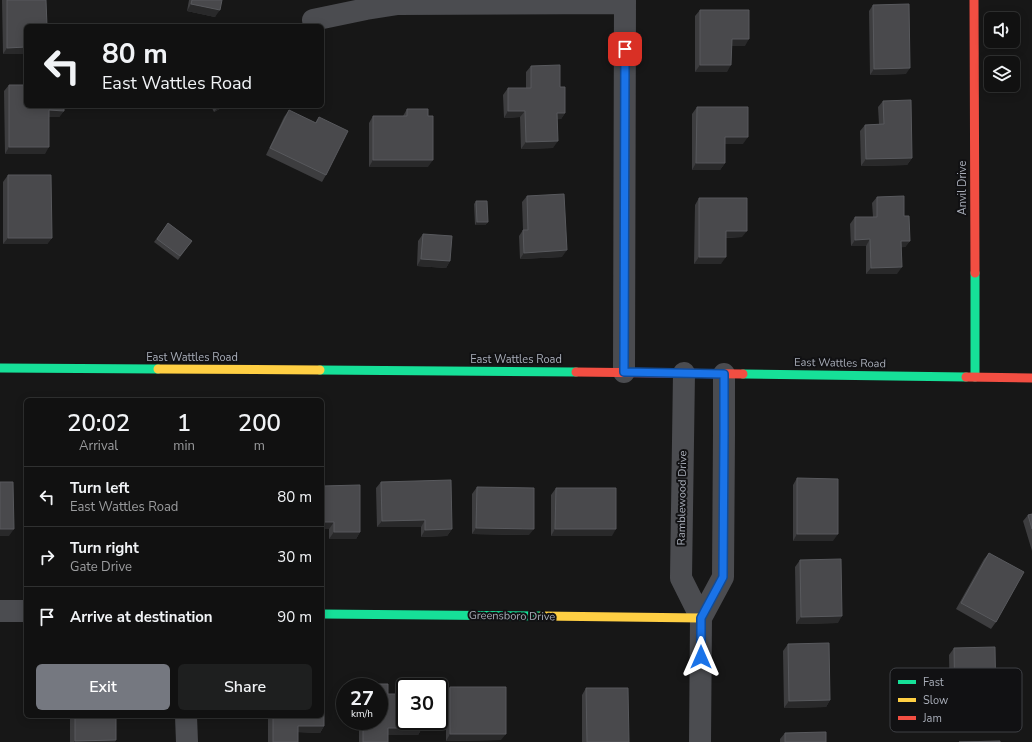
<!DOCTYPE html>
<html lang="en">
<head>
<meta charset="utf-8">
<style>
	:root { --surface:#111; --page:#1e1f1f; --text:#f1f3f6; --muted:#9c9d9f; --line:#303131; --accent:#757880 }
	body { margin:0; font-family:"Nunito Sans",sans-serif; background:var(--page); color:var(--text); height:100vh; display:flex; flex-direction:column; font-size:15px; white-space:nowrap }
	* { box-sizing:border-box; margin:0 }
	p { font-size:13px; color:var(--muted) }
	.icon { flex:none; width:22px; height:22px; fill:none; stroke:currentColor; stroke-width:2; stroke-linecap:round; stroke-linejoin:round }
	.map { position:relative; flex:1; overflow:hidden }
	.drawer { position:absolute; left:24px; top:398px; width:300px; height:320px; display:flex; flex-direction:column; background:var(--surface); border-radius:6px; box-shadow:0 2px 10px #0003,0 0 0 1px var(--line) }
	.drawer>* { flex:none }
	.banner { position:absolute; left:24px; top:24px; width:300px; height:84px; border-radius:6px; box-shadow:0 2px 10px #0003,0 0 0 1px var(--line); background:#111; color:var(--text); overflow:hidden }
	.fabs { position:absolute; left:984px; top:12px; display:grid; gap:8px }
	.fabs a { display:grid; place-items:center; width:36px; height:36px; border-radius:6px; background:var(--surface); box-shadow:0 2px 10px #0003,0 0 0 1px var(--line); font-size:20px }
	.speed { position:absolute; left:336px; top:678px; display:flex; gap:8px; font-size:20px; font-weight:700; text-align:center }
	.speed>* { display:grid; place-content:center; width:52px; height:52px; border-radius:50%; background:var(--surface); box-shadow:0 2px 10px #0003,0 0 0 1px var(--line); line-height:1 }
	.speed small { font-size:10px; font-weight:400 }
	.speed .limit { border:2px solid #111; border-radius:6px; background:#fff; color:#111 }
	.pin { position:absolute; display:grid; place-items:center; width:34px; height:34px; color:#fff; margin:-17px; border-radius:8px; box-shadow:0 2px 6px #0006 }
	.me { position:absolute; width:44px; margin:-22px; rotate:0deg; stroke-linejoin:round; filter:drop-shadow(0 0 3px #0008) }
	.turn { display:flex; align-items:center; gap:14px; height:84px; padding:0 12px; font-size:18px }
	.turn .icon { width:52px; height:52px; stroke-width:2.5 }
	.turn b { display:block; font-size:28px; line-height:34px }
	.eta { display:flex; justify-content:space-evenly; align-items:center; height:68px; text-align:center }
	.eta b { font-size:24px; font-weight:600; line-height:28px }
	.button { display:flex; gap:8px; margin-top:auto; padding:8px 12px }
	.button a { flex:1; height:46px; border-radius:6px; background:var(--accent); color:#fff; font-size:16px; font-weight:600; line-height:46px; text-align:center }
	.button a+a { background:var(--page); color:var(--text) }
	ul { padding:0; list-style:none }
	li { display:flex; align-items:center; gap:12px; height:60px; padding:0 12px; border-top:1px solid var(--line) }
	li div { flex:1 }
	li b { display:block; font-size:15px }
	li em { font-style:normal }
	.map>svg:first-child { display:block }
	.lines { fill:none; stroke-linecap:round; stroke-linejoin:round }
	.street { stroke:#4b4c50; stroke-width:22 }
	.fast { stroke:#16e098; stroke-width:9 }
	.slow { stroke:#ffcf43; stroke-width:9 }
	.jam { stroke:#f24e42; stroke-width:9 }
	.wall { fill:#3d3d3f }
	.shaded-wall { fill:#29292a }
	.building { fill:#49494c; stroke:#58595d }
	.route-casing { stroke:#114b97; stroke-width:10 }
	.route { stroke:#1a73e8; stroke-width:7 }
	.labels { text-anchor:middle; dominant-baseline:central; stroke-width:4; stroke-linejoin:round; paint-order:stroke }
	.street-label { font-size:11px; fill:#a8adb8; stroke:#111113 }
	.key { fill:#111113; stroke:#3e4045; stroke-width:1 }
	.key-label { font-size:11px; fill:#a8adb8 }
</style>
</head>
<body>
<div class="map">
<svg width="1032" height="742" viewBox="0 0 1032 742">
	<rect width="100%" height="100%" fill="#171717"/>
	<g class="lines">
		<!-- street -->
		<path class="street" d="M313,20l53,-11 32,-5 227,-1
			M624,372l1,-372
			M684,373l-3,205 20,40 -1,124
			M0,611h26
			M701,618l22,-41 1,-143v-60
			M186,716l1,26"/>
		<!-- fast -->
		<path class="fast" d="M975,273v104
			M0,368l158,1
			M320,370l256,2
			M743,374l223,3
			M322,614l220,2"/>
		<!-- slow -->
		<path class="slow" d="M158,369l162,1
			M542,616l159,2"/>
		<!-- jam -->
		<path class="jam" d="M974,0l1,273
			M576,372l167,2
			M966,377l66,1"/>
	</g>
	<!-- wall -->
	<path class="wall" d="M2,0h44l-20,26v28h-23z
		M189,0h33l-7,17 -28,-6z
		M873,5l33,69 -36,1 -1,-64z
		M700,10l45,36h-14l-4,26h-32v-56z
		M531,66l29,21 5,26 -4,6h-4l-4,29 -32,1 -1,-32 -16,1 -1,-23 5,-7h18v-16z
		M9,85l55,26 -5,6h-10l-4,37h-40l-1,-63z
		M883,101l29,57 -5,7 -46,1 -1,-35 5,-6 14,-1 -1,-17z
		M211,106h14l-11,6z
		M697,107l46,37h-18v19l-5,7h-28v-56z
		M407,109l21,58h-59v-44l4,-7h30z
		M289,110l26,13 4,-6 7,58 -4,7 -56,-27 18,-38z
		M8,175l44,63 -5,6h-44v-62z
		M527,196l35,61 -42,2 -1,-23 4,-6 -1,-28z
		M877,197l27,19 6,25 -5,6h-4l-4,27h-31v-28h-15l-1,-22 5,-7h18l-1,-14z
		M699,198l43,39 -16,1 -5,26h-27l1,-59z
		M476,201l12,21 -3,3h-10l-1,-21z
		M168,223l24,18 -14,19 -24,-18z
		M423,234l27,27 -4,7 -29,-2 1,-25z
		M797,478l36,63h-40v-56z
		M381,482l71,47 -5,7 -26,1v-10h-44l-1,-39z
		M322,486l38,46 -4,7h-27v-10z
		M477,487l52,48 -57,-1v-40z
		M556,488l56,48h-61v-41z
		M1032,514v37l-9,-30 5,-6z
		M989,553l7,69 -5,7 -35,-20 28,-50z
		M800,560l38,63 -42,1 -1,-57z
		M788,644l42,56 -4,7 -42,1 -1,-57z
		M954,648l42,56 -4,7 -42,1 -1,-57z
		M363,684h25v10h17v27h17v7l-4,7h-30v7h-29v-21h20v-34h-18z
		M450,687l51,53 -55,1v-47z
		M586,688l43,54h-47v-47z
		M70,716h46l-1,26h-45z
		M268,716h54l2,10 -4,7 -22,-1v10h-30z
		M785,733l41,9h-46v-3z"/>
	<!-- shaded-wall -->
	<path class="shaded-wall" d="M191,4l29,6 -5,7 -28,-6z
		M732,39h17l-4,7h-18z
		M26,47v7h-23l4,-6z
		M700,65h31l-4,7h-32z
		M910,68l-4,6 -36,1 4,-6z
		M219,106h6l-11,6z
		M49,110l15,1 -5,6h-14z
		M508,111h17l-5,6 -16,1z
		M557,113h8l-4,6 -8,1z
		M725,137h23l-5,7h-23z
		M558,141l-5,7 -32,1 5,-7z
		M9,147h40l-4,7h-40z
		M912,158l-5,7 -46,1 5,-7z
		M373,160h60l-5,7h-59z
		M696,163h29l-5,7h-28z
		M477,222h11l-3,3h-10z
		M726,231h21l-5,6 -21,1z
		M8,238h44l-5,6h-44z
		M870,239l-4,7h-15l4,-6z
		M901,241h9l-5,6 -8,1z
		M567,250l-5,7 -42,2 4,-6z
		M699,257h27l-5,7h-27z
		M421,259l29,2 -4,7 -29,-2z
		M902,267l-5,7h-31l5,-6z
		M425,520l-4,7h-44l5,-6z
		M322,522h12l-5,7h-7z
		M476,528l58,1 -5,6 -57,-1z
		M0,529h14l-5,7h-9z
		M452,529l-5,7 -26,1 4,-7z
		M555,529h61l-4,7h-61z
		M334,532h26l-4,7h-27z
		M797,534h41l-5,7h-40z
		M842,616l-4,7 -42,1 5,-7z
		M830,700l-4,7 -42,1 5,-7z
		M996,704l-4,7 -42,1 5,-7z
		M298,726h26l-4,7 -27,-1z
		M388,728h34l-4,7h-34z
		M450,734h56l-5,6 -55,1z
		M116,740l-1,2h-41l1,-1z"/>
	<!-- building -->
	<path class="building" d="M7,0h39l1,26h-21v21l-19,1z
		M192,0h30l-2,10 -29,-6z
		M909,4l1,64 -36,1 -1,-64z
		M700,10h49v29h-17l-1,26h-31z
		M560,65v22h5v26h-8l1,28 -32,1 -1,-31h-17v-23h23v-22z
		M9,85h17v21h38v5l-15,-1v37h-40z
		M911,100l1,58 -46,1 -1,-34 19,-1 -1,-23z
		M697,107h51v30h-23v26h-29z
		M407,109h21v7h5v44h-60v-44h34z
		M289,110l27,13 3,-6 29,14 -22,44 -56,-27z
		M8,175h43l1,63h-44z
		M564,194l3,56 -43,3 -1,-23h5l-1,-34z
		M904,196v20h5l1,25h-9l1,26 -31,1 -1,-29 -15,1v-23h22v-20z
		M699,198h48v33h-21v26h-27z
		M476,201h11l1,21h-11z
		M168,223l24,18 -12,15 -23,-17z
		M423,234l29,2 -2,25 -29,-2z
		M797,478l41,1v55h-41z
		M451,480l1,49 -27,1v-10l-43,1 -1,-39z
		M0,482h13l1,47h-14z
		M360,485v47h-26v-10h-12v-36z
		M477,487l57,1v41l-58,-1z
		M556,488h60v41h-61z
		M1032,514v15l-4,-14z
		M989,553l35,19 -28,50 -35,-19z
		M841,559l1,57 -41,1 -1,-57z
		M829,643l1,57 -41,1 -1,-57z
		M995,647l1,57 -41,1 -1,-57z
		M363,684h25v10h17v27h17v7h-34v14h-25v-21h16v-34h-16z
		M322,686h2v40h-26v16h-25v-26h49z
		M450,687h56v47h-56z
		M586,688h42l1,54h-42z
		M75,716h41v24l-41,1z
		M826,732v10h-41v-9z
		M1000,741v1h-41z"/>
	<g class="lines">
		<!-- route casing -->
		<g class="route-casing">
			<path id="route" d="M625,49l-1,323 100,2v60l-1,143 -22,41v39"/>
		</g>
		<!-- route -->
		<use href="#route" class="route"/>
	</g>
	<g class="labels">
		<!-- street labels -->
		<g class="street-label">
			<text transform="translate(962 188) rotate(-90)">Anvil Drive</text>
			<text x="192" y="357">East Wattles Road</text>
			<text x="516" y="359">East Wattles Road</text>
			<text transform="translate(840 363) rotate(1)">East Wattles Road</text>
			<text transform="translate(682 498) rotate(-89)">Ramblewood Drive</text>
			<text transform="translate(512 616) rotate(1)">Greensboro Drive</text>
		</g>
	</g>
	<!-- legend -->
	<rect x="890" y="668" width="132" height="64" rx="6" class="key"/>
	<rect x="898" y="680" width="18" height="4" fill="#16e098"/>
	<rect x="898" y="698" width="18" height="4" fill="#ffcf43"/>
	<rect x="898" y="716" width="18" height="4" fill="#f24e42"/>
	<g class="key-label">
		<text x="923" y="686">Fast</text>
		<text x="923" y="704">Slow</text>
		<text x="923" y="722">Jam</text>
	</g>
</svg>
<div class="fabs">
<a><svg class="icon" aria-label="sound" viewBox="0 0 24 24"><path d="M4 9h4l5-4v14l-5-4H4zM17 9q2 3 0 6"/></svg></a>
<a><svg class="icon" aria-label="layers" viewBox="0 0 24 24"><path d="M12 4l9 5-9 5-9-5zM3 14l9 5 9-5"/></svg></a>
</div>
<div class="speed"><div>27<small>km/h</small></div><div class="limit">30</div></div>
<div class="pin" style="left:625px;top:49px;background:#d93025"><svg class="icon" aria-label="arrive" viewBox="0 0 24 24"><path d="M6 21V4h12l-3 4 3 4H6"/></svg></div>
<svg class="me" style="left:701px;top:657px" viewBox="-20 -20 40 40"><path d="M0-17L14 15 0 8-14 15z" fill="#1a73e8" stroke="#fff" stroke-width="4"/></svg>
<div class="banner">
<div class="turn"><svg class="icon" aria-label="left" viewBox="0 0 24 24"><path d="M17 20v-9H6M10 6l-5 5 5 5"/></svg><div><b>80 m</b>East Wattles Road</div></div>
</div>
<section class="drawer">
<div class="eta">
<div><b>20:02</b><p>Arrival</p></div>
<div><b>1</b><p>min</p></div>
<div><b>200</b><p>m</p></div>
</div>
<ul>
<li><svg class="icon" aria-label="left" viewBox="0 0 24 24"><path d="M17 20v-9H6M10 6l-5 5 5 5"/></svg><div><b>Turn left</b><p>East Wattles Road</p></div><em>80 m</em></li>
<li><svg class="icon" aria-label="right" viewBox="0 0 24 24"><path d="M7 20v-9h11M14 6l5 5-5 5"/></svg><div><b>Turn right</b><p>Gate Drive</p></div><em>30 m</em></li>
<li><svg class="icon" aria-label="arrive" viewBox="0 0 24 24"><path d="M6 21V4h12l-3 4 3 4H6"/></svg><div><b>Arrive at destination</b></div><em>90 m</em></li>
</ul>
<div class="button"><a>Exit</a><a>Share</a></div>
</section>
</div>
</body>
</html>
